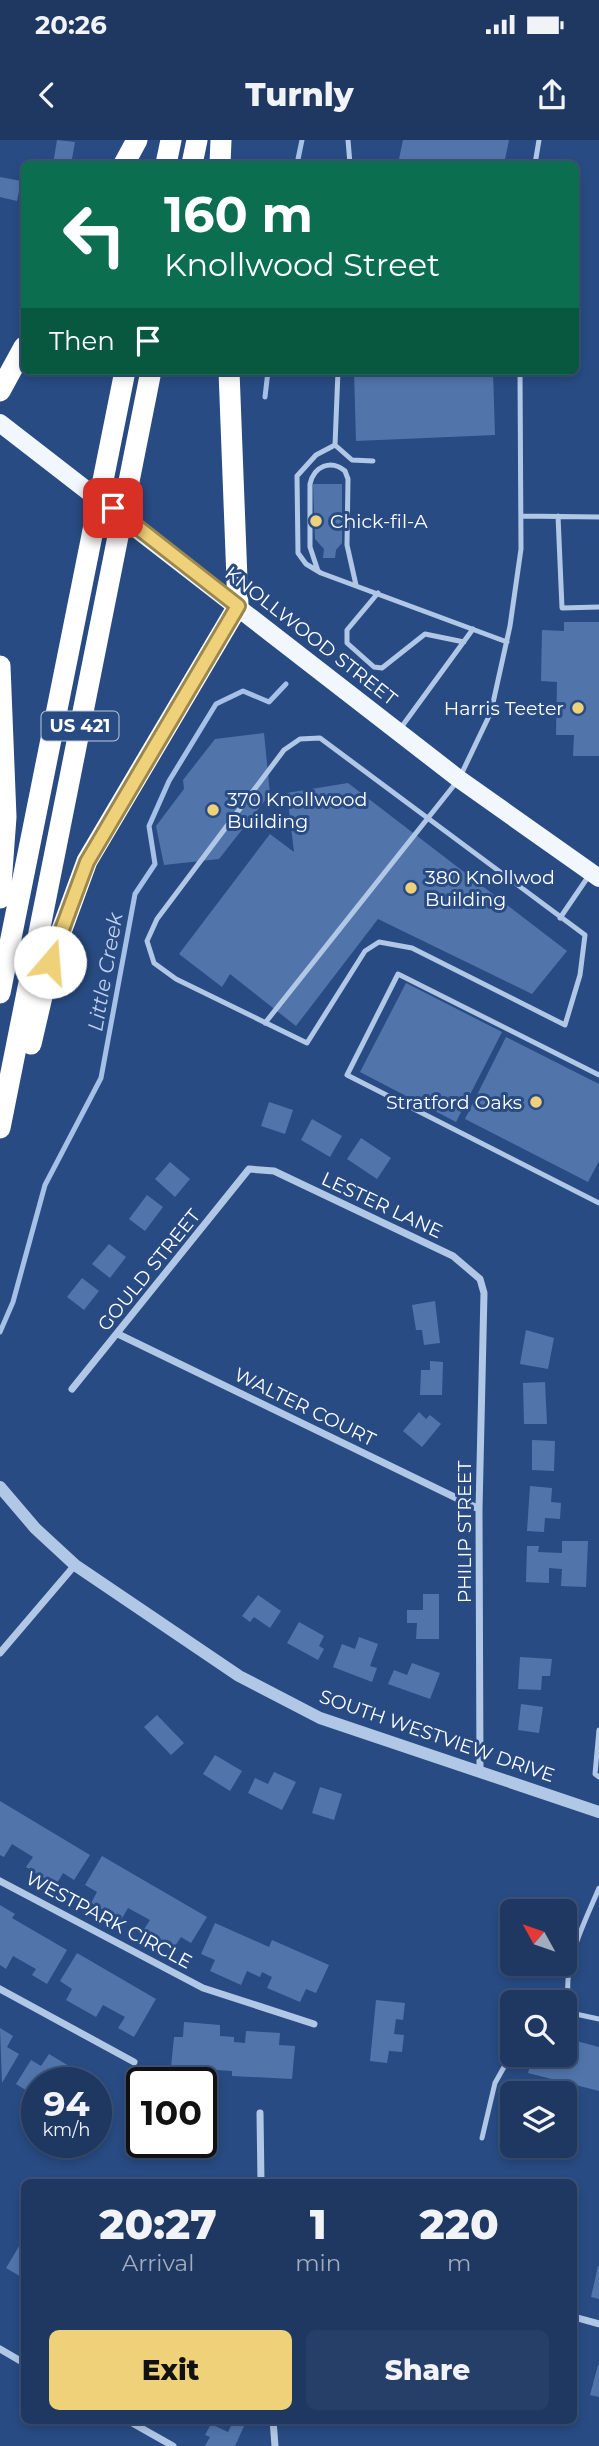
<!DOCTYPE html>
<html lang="en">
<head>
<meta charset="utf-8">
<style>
	:root { --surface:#1e3862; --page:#263f68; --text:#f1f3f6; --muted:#a1acbe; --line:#3c5277; --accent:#eed178 }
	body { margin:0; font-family:Montserrat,sans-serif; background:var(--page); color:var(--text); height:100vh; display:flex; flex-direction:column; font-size:26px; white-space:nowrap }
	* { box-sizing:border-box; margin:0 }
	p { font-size:23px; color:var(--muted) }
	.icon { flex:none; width:38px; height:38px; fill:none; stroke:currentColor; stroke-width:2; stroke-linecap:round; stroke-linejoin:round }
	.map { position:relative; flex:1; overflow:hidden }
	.sheet { position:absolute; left:21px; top:2039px; width:556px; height:245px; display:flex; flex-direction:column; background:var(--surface); border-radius:10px; box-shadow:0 4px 10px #0003,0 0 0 2px var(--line) }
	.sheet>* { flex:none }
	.banner { position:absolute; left:21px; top:21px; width:558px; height:214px; border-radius:10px; box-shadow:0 4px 10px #0003,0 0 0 2px var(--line); background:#0b6e4f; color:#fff; overflow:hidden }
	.needle { width:46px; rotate:310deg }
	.tools { position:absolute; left:500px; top:1759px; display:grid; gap:14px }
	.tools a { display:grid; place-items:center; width:77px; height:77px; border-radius:10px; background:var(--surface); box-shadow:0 4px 10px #0003,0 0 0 2px var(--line); font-size:35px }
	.speed { position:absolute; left:21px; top:1927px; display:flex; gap:14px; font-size:35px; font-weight:700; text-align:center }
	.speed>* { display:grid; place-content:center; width:91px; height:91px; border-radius:50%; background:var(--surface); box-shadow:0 4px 10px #0003,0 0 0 2px var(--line); line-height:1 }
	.speed small { font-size:18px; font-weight:400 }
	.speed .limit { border:4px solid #111; border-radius:10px; background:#fff; color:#111 }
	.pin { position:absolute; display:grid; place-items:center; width:60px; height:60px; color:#fff; margin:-30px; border-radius:14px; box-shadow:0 4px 10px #0006 }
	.me { position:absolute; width:77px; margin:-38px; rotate:18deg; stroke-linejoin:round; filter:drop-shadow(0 0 5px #0008) }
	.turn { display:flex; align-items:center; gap:24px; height:147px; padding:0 28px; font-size:32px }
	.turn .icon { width:91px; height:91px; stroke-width:2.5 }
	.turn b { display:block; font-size:49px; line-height:60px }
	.then { display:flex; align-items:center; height:66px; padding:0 28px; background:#0003; gap:14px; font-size:26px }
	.eta { display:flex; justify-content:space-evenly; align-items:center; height:119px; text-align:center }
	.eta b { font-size:42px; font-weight:800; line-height:49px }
	.action { display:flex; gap:14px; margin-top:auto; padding:14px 28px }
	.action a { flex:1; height:80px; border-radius:10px; background:var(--accent); color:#111; font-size:28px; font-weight:800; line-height:80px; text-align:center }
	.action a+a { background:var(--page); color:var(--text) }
	.status { display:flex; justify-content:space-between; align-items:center; height:49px; padding:0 35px; background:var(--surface); direction:ltr }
	.status svg { height:19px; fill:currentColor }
	header { display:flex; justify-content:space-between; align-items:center; height:91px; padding:0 28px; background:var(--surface); font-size:32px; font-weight:800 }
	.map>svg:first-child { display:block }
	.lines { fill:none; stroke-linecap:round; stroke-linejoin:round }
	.stream { stroke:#a6c1e7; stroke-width:5 }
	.building { fill:#5175ab }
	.service { stroke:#b1c7e6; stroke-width:5 }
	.minor { stroke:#b1c7e6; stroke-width:7 }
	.tertiary { stroke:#b1c7e6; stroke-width:12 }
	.primary { stroke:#f2f6fd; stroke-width:18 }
	.motorway { stroke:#fff; stroke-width:21 }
	.route-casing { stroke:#9b884e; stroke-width:18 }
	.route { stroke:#eed178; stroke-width:12 }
	.poi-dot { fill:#eed178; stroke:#284b83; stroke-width:2.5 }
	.labels { text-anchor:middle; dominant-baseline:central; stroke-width:6; stroke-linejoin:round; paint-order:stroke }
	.shield { fill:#284b83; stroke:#bec9da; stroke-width:2 }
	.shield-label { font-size:18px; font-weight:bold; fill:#fff }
	.poi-label { font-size:19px; fill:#fff; stroke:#284b83; text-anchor:start }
	.street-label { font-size:19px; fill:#fff; stroke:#284b83 }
	.water-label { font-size:21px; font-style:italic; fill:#bdd1ee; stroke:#284b83 }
</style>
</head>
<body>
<div class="status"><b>20:26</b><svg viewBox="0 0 49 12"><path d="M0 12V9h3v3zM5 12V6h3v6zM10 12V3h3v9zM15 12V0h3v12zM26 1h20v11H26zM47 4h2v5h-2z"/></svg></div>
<header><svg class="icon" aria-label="back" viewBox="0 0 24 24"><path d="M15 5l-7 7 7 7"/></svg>Turnly<svg class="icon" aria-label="share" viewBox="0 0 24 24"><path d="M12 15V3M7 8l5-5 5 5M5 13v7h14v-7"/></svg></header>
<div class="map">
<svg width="599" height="2306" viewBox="0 0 599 2306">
	<rect width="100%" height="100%" fill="#284b83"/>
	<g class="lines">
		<!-- stream -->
		<path class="stream" d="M297,24l5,-24
			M265,257l3,-26
			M0,1192l13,-30 32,-117 56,-107 34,-184 20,-30 -6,-38 20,-45 47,-77 27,-13 26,11 17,-18"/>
	</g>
	<!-- building -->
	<path class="building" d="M57,0l18,2 -4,22h-18z
		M403,0h106l-5,24h-106z
		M0,37l21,4 -4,20 -17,-4z
		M354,231h139l2,64 -139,6z
		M313,344h29v59l-6,7 -1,8h-12l1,-9 -9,-10z
		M564,482h35v134h-26l1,-21h-18l1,-53 -16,-1 1,-51 22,1z
		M264,593l6,61 -51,65 -55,6 -8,-39 28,-37 -1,-9 32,-41z
		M348,643l219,168 -35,43 -154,-75 -82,107 -66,-52 -8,13 -43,-33 91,-120 24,18 -7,-59z
		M406,843l96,49 -46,90 -96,-50z
		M506,897l93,47v77l-11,21 -123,-63z
		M269,962l24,8 -8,24 -24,-8z
		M312,979l30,17 -12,21 -29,-17z
		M361,998l30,20 -14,21 -30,-20z
		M170,1022l20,17 -15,18 -20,-18z
		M147,1055l16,12 -18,24 -16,-12z
		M109,1104l17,13 -16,21 -18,-14z
		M82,1138l17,13 -15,19 -17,-13z
		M435,1161l5,42 -16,2 -2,-15h-6l-4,-25z
		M526,1190l28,8 -6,31 -28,-5z
		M430,1221l13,1 -1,33h-22l1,-25h9z
		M545,1242l2,42h-23l-1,-41z
		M419,1272l7,7 4,-4 11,9 -19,23 -19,-16z
		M532,1300l23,1 -1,30 -22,-1z
		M530,1346l22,2 -1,14 10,1 -1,16 -15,-1 -1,14 -17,-1z
		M562,1401h26l-2,46 -25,-1 1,-17 -13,-1v15l-23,-1 1,-36h12l-1,6 24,1z
		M423,1454h16v45h-23l1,-16h-10v-13h16z
		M258,1455l23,16 -11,17 -16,-11 -4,5 -8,-6z
		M299,1482l25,14 -5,10 5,3 -6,11 -31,-17z
		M359,1497l19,7 -8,22 7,2 -5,14 -39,-15 9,-23 13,5z
		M520,1517l32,2 -2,17h-8l-1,14 -23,-1z
		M412,1523l28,10 -10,26 -42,-15 6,-14 13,5z
		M521,1564l22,3 -4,26 -21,-3z
		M157,1575l27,28 -13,12 -27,-28z
		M215,1615l27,16 -12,20 -27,-17z
		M274,1632l22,10 -14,28 -34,-17 7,-15 13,6z
		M320,1647l22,7 -8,26 -22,-7z
		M0,1661l90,54 -16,25 -11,-7 -7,12 -30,-18 7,-10 -21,-13 -8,13 -4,-2z
		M102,1716l105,61 -16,26 -10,-6 -8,12 -30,-18 7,-11 -22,-12 -7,12 -30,-17 6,-11 -12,-7z
		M0,1765l15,9 -3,4 55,32 -20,34 -15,-9 4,-6 -23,-13 -7,13 -6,-4z
		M215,1783l54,24 3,-7 57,25 -13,28 -10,-4 -6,13 -33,-14 5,-11 -10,-5 -2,5 -13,-6 -6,14 -31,-14 5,-11 -14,-6z
		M77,1813l79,46 -22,38 -16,-9 7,-11 -22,-12 -7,12 -30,-17 6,-11 -12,-8z
		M376,1860l29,3 -2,17 -7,-1 -2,15 10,1 -2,17 -13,-1 -2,12 -17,-2z
		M184,1882l36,3v11l14,1v5l11,1 1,-12 34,2 -1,12 16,1 -3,33 -60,-3v-5l-61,-4 3,-30h9z
		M0,1888l13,8 -6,11 12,7 -17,29z
		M565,1898l34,9v44l-71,-18 5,-19h32z
		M49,1914l30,18 -6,10h-36v15l-21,-13 15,-24 10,6z
		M96,1958l13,8 -13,22z
		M21,2103l3,2 -1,33 -17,-10z
		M598,2126h1v33l-8,-2z
		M598,2225h1v32l-9,-2z
		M234,2280l11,4 -10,22h-30l5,-9 -5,-2 6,-11 17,8z"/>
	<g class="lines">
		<!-- service -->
		<path class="service" d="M348,0l2,24
			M535,24l4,-24
			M338,231l-3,74 17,15 21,1
			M335,305l-19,10 -19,21 1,77 8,11 15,9 186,69
			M521,376l78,1
			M558,376l4,92 37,-1
			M318,431l-8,-24v-63c4,-18 21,-25 35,-13l3,8 -1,66 9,40
			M378,453l-31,37v13l27,24 8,1 43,-34 39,8
			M400,589l73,-100
			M320,598l265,197 -5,40 -15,50 -153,-77 -33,-6 -14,9 -58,92 -131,-64 -22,-16 -7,-22 10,-22 127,-169 16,-11z
			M560,778l30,-44
			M265,883l194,-244 32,-67 19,-86 11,-77 -1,-178
			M599,935l-201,-101 -51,101 252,128
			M599,1590l-4,44 4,3
			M571,1873c-12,-45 11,-84 28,-125
			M565,1876l6,-3 28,6
			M482,1998l13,-55 18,-32"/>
		<!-- minor -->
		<path class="minor" d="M118,1194l361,175
			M72,1249l177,-220 25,2 179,85 27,23 4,14 -5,216 1,263
			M0,1513l75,-88
			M0,1741l203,107 111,36
			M0,1849l134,73
			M260,1973l1,69
			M574,2177l25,7
			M0,2209l24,14
			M127,2280l46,26
			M273,2280l2,26"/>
		<!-- tertiary -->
		<path class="tertiary" d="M0,1347l35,41 40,37 164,111 81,42 279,94"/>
		<!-- primary -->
		<path class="primary" d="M0,283l459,356 140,99"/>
		<!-- motorway -->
		<path class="motorway" d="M124,24l13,-24
			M166,24l5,-24
			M192,24l5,-24
			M220,24l1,-24
			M0,251l24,-44
			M0,526l6,151 -6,81
			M0,853l125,-622
			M31,904l19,-82 37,-101 151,-255 -9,-235
			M0,988l151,-757"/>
	</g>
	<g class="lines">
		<!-- route casing -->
		<g class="route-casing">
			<path id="route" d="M50,822l37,-100 151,-256 -125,-98"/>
		</g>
		<!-- route -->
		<use href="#route" class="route"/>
	</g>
	<!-- markers -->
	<g class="poi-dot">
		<circle cx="316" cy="381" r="7"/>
		<circle cx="578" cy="568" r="7"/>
		<circle cx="213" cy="670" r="7"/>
		<circle cx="411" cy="748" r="7"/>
		<circle cx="536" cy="962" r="7"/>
	</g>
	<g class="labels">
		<!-- shield labels -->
		<rect class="shield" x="41.5" y="571.5" width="77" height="29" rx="5"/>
		<g class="shield-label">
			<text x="80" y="586">US 421</text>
		</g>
		<!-- poi labels -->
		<g class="poi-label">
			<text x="330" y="381">Chick-fil-A</text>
			<text x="564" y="568" text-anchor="end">Harris Teeter</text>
			<text x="227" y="659">370 Knollwood<tspan x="227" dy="22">Building</tspan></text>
			<text x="425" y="737">380 Knollwod<tspan x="425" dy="22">Building</tspan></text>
			<text x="522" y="962" text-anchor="end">Stratford Oaks</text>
		</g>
		<!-- street labels -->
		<g class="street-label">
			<text transform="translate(311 496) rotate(38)">KNOLLWOOD STREET</text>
			<text transform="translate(382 1065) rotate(25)">LESTER LANE</text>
			<text transform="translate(149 1130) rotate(-51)">GOULD STREET</text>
			<text transform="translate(305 1267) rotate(26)">WALTER COURT</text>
			<text transform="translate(464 1392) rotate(-90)">PHILIP STREET</text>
			<text transform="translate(437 1596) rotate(19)">SOUTH WESTVIEW DRIVE</text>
			<text transform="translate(109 1780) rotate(28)">WESTPARK CIRCLE</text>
		</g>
		<!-- water labels -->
		<g class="water-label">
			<text transform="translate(105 832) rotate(-80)">Little Creek</text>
		</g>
	</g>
</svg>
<div class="tools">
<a><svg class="needle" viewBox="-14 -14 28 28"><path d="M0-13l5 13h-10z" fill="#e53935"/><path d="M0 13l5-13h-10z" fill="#a1acbe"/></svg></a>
<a><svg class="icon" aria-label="search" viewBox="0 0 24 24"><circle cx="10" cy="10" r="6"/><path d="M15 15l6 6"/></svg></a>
<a><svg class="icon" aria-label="layers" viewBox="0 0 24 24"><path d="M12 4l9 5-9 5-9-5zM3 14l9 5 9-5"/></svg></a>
</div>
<div class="speed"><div>94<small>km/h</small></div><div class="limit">100</div></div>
<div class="pin" style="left:113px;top:368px;background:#d93025"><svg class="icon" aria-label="arrive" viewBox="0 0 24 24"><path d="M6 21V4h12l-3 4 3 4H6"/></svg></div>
<svg class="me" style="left:50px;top:822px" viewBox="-20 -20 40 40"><circle r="19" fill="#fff"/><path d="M0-13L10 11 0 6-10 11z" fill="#eed178"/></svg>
<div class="banner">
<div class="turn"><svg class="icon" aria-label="left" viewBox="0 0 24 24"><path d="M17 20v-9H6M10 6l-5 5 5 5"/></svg><div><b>160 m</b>Knollwood Street</div></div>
<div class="then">Then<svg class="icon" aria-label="arrive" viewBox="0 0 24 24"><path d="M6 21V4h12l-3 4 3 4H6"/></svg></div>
</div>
<section class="sheet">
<div class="eta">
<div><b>20:27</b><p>Arrival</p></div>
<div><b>1</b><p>min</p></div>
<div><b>220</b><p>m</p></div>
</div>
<div class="action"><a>Exit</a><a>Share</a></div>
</section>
</div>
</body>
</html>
